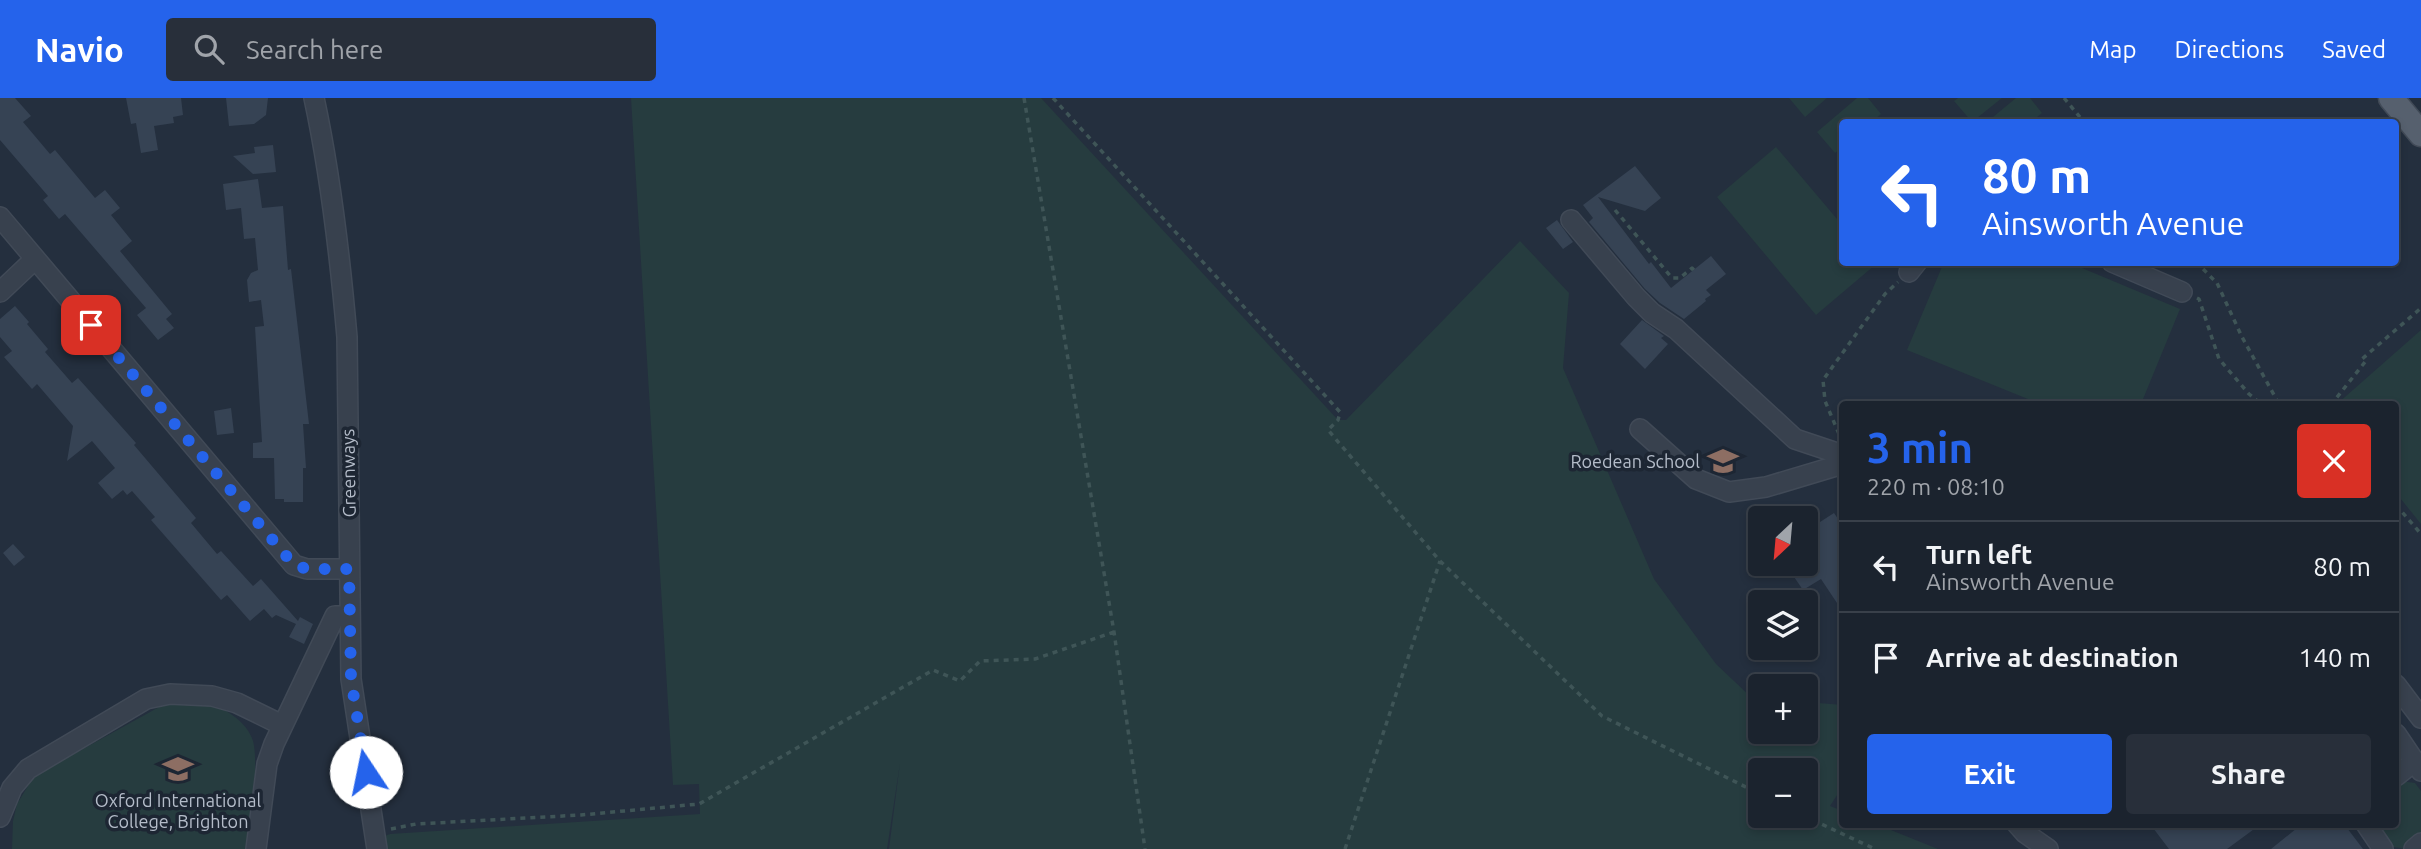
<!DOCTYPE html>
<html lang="en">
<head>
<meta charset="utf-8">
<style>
	:root { --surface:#1b232e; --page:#282f3a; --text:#f1f3f6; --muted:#a0a4aa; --line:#39404a; --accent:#2563eb }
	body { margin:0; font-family:Ubuntu,sans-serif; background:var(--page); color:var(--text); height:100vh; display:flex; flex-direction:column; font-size:26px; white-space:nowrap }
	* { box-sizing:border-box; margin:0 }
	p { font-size:23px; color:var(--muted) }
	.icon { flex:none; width:38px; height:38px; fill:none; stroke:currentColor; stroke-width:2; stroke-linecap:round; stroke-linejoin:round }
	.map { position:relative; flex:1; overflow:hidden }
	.drawer { position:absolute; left:1839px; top:303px; width:560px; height:427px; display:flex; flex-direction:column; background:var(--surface); border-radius:7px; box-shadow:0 4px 10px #0003,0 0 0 2px var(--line) }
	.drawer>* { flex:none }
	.hud { position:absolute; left:1839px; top:21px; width:560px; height:147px; border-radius:7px; box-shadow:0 4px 10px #0003,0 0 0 2px var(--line); background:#2563eb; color:#fff; overflow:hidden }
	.needle { width:46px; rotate:206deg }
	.controls { position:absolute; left:1748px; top:408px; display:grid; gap:14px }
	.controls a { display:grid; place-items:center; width:70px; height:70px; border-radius:7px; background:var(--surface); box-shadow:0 4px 10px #0003,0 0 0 2px var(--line); font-size:35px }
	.pin { position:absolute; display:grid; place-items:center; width:60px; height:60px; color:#fff; margin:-30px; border-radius:14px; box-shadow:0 4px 10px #0006 }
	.me { position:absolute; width:77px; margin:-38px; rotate:349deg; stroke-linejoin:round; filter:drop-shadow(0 0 5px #0008) }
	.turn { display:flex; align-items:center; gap:24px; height:147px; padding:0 28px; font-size:32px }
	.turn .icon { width:91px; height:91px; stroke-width:2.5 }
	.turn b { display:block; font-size:49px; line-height:60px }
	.round { display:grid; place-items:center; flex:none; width:74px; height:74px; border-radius:7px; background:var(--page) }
	.headline { display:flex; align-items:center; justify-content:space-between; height:119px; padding:0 28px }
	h1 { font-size:42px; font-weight:700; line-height:52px; color:var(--accent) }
	.primary-button { display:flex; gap:14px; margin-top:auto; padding:14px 28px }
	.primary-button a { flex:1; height:80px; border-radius:7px; background:var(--accent); color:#fff; font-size:28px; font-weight:700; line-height:80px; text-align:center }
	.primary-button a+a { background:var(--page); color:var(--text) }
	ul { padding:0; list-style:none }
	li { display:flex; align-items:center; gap:21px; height:91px; padding:0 28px; border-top:2px solid var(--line) }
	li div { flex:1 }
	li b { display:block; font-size:26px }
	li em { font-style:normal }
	header { display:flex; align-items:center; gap:42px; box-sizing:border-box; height:98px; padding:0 35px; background:var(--accent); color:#fff }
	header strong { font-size:33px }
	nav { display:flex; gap:38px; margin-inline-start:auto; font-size:24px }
	.search { width:490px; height:63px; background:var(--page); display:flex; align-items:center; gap:18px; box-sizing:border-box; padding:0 24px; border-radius:7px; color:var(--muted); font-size:26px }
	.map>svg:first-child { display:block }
	.green { fill:#263c3f; fill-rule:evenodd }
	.building { fill:#364354 }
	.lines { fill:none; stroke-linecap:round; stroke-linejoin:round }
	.minor-casing { stroke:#414a57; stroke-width:22 }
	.major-casing { stroke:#414a57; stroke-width:27 }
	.path { stroke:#3f5557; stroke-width:3.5; stroke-dasharray:5 5; stroke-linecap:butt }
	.minor { stroke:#38414e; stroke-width:19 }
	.major { stroke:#56606e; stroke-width:24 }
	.route { stroke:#2563eb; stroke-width:12; stroke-dasharray:0 21.6 }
	.labels { text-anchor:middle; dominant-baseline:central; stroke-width:7; stroke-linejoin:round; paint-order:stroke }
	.poi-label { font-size:18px; fill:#b4bcc9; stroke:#1d2633; text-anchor:end }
	.street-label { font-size:18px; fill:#b4bcc9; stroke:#1d2633 }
</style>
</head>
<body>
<header>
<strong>Navio</strong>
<div class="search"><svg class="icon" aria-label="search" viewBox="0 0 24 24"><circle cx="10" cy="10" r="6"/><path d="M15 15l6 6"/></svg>Search here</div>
<nav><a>Map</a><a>Directions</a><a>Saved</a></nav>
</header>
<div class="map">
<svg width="2421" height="751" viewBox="0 0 2421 751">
	<rect width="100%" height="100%" fill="#242f3e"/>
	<!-- green -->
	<path class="green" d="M631,0h410l297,322h8l174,-179 49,52 -6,75 91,211 62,85 36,34 8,1v33h46v-30l37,3v81l-13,20 13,5v13h33l62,25h-1049l11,-86 -13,86h-503l-2,-12 8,-3 310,-20 -1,-30 -26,1zM1760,672h46v46h-46z
		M1789,0h38l-22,19z
		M1857,0h11l13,16 -9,8h-29v25l-8,6 -18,-21z
		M1958,0h44l-30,24 -18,-21z
		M2016,0h14l12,15 -11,9h-44z
		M1776,49l67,79v36l30,1 2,2 -59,50 -99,-118z
		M1944,164l126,1 110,46 -39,95h-101l-133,-54z
		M2421,232v194l-25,-31v-89h-59z
		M171,605c10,0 22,-1 32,0 20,3 44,18 50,38 6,21 -2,83 -4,108h-237l1,-28 4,-17 17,-28 127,-70z
		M2401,683l14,2 6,8v48l-14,10 -14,-2 -17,-23h20v-40z"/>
	<!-- building -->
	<path class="building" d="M0,0h15l16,18 -8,6 27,32 5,-4 40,48 10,-8 15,18 -9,7 21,26 -12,10 52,63 -6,5 8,9 -16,12 -21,-25 9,-7 -81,-94 -6,5 -16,-19 5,-4 -48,-56z
		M126,0h55l2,17 -10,2 1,6 -20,3 4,24 -17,3 -5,-30 -5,1z
		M226,0h42l-2,17 -12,9 -25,2z
		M273,47l3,27 -23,2 -20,-18 22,-3 -1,-6z
		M1635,68l26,32 -10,8 -6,5 -47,-14 51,67 2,-2 20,26 40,-32 15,18 -20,16 5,5 -6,4 1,2 -22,18 -24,-16 -15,-14 -56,-67 4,-4 -10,-13z
		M258,81l4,29 21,-2 5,64 3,-1 18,155h-6l3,44h-3v34h-19v-3h-9l-1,-41h-21v-15l9,-1 -7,-115 9,-1 -3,-26 -12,2 -2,-22 4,-7 7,-3 -3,-32 -11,1 -3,-31 -15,2 -3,-26z
		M1557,122l16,22 -10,7 -17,-21z
		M15,208l14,16 -2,2 21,25 -3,3 27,31 6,-5 58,65 -2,2 62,73 -5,5 26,31 4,-3 32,35 8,-7 37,42 2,-4 13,7 -9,20 -15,-7 7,-13 -20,-9 -4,3 -8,-9 -14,12 -23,-26 -6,5 -70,-80 4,-3 -23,-26 -5,4 -4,-5 -11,9 -14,-16 17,-15 -23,-27 -25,20 6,-35 -36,-42 -5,5 -28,-32 8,-6 -12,-14v-18z
		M1642,222l22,16 -3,2 7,6 -23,25 -25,-25z
		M231,310l3,25 -17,2 -3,-24z
		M1834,415l9,13v86l-22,-33 -18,11 -11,-16 14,-9v-34z
		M13,446l12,13 -11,9 -11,-13z
		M2150,726h111l-34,25h-58z
		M2302,726h42l19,25h-92z"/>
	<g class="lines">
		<!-- minor casing -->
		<g class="minor-casing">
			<path id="minor" d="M314,0c17,79 26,158 33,239l4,342 26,170
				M0,119l294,348 13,4h42
				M1571,122l65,77 16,16 24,16 119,110 48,16
				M2112,164l70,30
				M1909,174l8,-10
				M0,194l35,-33
				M1640,331l56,50 33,13 37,-5 77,-23
				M2396,587l25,33
				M2396,636l25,37
				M2396,678l19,-15
				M0,719l12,-29 16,-19 118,-70 24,-5 42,2 25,7 45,22
				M2017,726l8,9 23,16
				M2366,726l17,25
				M256,751l11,-85 7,-20 61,-128h14
				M2414,751l7,-6"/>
		</g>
		<!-- major casing -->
		<g class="major-casing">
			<path id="major" d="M2391,0l30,36"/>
		</g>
		<!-- path -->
		<path class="path" d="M1024,0l90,534 31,217
			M1053,0l287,314 -2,8 -10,10 112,131 162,155 158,78
			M2064,0l20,24
			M1615,112l57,68h8l12,-10 2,2
			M2196,164l21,21 25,54 37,67
			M2197,200l2,1 20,60 30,35 12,10
			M2319,306l15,-3 31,-39 -3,-3 59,-51
			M1839,336l-14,-33 -2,-21 62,-86 13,-12
			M2396,407l25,29
			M1804,718l71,33
			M391,731l25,-5 165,-9 118,-11 234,-134 27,11 20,-20 55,-2 79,-27
			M1345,751l95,-288"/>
		<!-- minor -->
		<use href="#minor" class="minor"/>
		<!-- major -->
		<use href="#major" class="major"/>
	</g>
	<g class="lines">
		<!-- route -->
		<path class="route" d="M91,227l203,240 13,4h42l2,110 15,93"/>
	</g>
	<!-- icons -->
	<defs>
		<g id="school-bare" transform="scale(2.415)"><path d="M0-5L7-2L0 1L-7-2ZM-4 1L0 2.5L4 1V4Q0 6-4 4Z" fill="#8d6e63" stroke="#1d2633" stroke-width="2.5" paint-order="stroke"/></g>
	</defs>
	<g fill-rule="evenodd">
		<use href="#school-bare" x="1723" y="363"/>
		<use href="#school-bare" x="178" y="671"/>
	</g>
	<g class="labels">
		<!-- poi labels -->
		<g class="poi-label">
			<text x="1700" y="363">Roedean School</text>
			<text x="178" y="702" text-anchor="middle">Oxford International<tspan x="178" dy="21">College, Brighton</tspan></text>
		</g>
		<!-- street labels -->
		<g class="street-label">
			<text transform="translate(348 375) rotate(-91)">Greenways</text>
		</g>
	</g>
</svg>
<div class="controls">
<a><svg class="needle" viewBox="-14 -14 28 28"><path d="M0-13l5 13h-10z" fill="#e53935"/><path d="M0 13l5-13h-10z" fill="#a0a4aa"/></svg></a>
<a><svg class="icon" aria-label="layers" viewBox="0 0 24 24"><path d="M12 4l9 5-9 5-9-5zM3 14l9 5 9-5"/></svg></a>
<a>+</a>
<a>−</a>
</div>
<div class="pin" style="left:91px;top:227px;background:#d93025"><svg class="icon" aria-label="arrive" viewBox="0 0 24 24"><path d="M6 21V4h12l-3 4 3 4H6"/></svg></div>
<svg class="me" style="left:366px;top:674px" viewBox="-20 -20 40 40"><circle r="19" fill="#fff"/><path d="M0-13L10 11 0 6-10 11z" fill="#2563eb"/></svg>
<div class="hud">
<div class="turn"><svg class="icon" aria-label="left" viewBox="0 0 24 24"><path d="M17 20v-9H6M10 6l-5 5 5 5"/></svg><div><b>80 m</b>Ainsworth Avenue</div></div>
</div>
<section class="drawer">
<div class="headline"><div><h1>3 min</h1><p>220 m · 08:10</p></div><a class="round" style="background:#d93025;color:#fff"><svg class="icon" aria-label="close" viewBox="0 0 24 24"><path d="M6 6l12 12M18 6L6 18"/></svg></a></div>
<ul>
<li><svg class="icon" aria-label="left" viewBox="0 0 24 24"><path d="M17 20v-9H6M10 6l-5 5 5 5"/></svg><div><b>Turn left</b><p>Ainsworth Avenue</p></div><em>80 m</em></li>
<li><svg class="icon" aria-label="arrive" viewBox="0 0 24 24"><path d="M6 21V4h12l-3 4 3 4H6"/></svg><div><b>Arrive at destination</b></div><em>140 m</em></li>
</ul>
<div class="primary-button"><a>Exit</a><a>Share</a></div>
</section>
</div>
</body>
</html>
